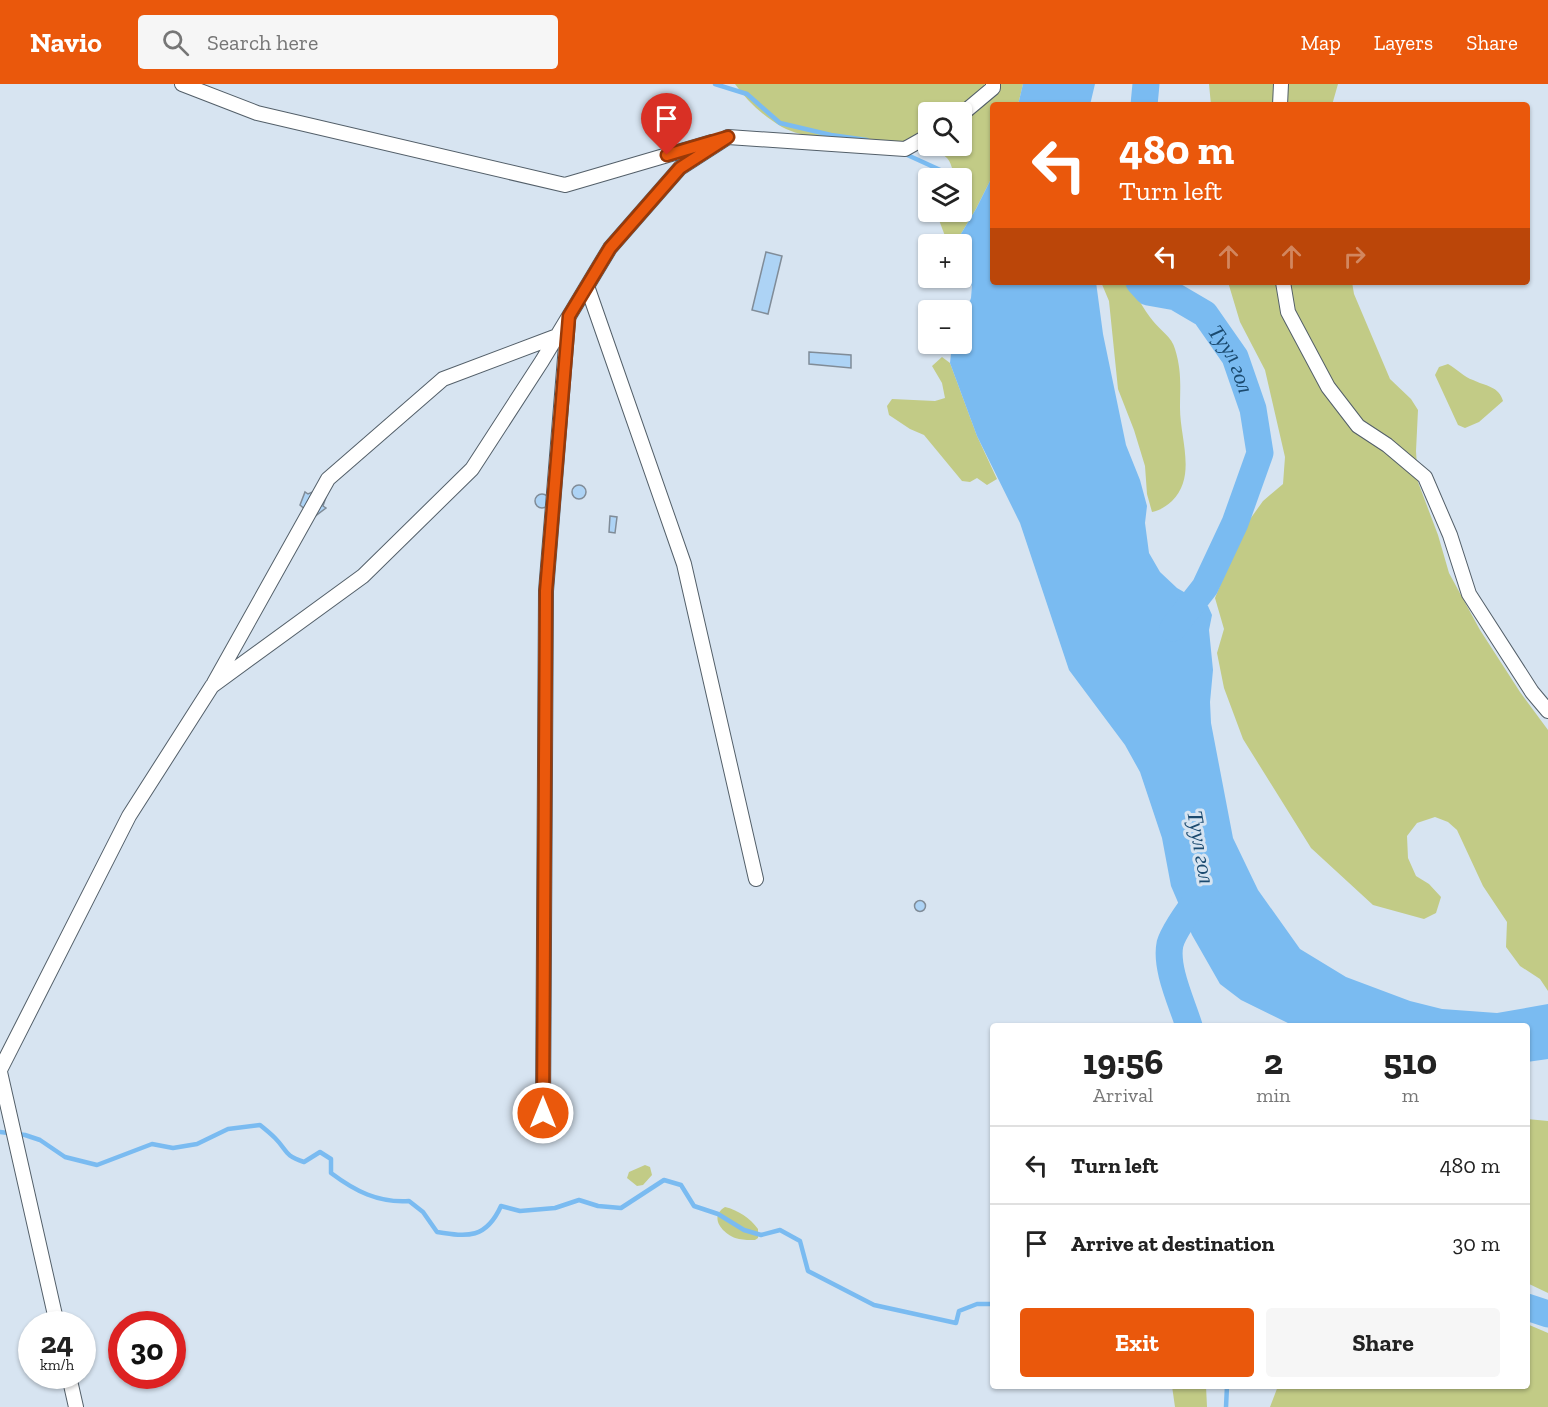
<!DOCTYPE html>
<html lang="en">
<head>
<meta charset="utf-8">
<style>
	:root { --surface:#fff; --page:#f6f6f6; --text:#222; --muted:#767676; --line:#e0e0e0; --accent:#ea580c }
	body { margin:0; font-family:"Zilla Slab",serif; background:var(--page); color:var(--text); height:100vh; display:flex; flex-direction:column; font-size:22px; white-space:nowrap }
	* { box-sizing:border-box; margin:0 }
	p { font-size:20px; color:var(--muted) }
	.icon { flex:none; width:33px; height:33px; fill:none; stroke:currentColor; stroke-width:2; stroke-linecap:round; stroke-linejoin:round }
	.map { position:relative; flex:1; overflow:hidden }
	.sheet { position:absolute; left:990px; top:939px; width:540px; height:366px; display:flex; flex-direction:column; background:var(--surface); border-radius:6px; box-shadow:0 2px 4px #0004 }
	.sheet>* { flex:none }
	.guide { position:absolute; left:990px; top:18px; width:540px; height:183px; border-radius:6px; box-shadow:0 2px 4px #0004; background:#ea580c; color:#fff; overflow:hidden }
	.buttons { position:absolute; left:918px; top:18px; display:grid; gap:12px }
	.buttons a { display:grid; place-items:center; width:54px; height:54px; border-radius:6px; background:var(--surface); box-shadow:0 2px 4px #0004; font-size:30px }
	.speed { position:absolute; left:18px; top:1227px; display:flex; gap:12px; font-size:30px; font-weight:700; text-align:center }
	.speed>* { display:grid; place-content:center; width:78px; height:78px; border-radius:50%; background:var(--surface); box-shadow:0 2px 4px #0004; line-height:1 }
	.speed small { font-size:15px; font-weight:400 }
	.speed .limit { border:9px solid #d22; background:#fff; color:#111 }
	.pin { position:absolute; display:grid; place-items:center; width:51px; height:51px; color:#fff; margin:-62px -26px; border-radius:50% 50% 50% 0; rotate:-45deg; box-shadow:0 0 6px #0007 }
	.pin .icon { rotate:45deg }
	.me { position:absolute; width:66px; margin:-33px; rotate:0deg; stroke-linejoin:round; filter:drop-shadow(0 0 4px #0008) }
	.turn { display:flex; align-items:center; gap:21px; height:126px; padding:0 30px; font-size:27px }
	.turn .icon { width:78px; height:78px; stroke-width:2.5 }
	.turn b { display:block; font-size:42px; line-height:51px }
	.lanes { display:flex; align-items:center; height:57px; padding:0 30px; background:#0003; justify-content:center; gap:30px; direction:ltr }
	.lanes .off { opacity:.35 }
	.eta { display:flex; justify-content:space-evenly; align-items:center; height:102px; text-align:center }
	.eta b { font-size:36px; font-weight:800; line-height:42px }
	.action { display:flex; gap:12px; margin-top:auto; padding:12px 30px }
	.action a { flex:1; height:69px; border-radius:6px; background:var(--accent); color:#fff; font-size:24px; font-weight:800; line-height:69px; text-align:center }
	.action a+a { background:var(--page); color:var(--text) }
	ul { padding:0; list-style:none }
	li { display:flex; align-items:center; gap:18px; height:78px; padding:0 30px; border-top:2px solid var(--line) }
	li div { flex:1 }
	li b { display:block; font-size:22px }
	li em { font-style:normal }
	header { display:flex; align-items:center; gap:36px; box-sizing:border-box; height:84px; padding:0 30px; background:var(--accent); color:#fff }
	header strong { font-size:28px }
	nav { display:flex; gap:33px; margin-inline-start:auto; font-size:21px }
	.search { width:420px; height:54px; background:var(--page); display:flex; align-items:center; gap:15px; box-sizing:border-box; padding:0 21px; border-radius:6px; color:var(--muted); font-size:22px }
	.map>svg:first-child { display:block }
	.green { fill:#c2cb86; fill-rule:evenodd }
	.water { fill:#7abbf1 }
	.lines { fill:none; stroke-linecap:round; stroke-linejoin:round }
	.stream { stroke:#7abbf1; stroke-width:4.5 }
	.river { stroke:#7abbf1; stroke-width:27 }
	.building { fill:#add3f5; stroke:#808c98; stroke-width:1.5 }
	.minor-casing { stroke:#535f69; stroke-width:16 }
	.minor { stroke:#fff; stroke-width:14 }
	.route-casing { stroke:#983908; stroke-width:15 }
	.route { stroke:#ea580c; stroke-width:10 }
	.labels { text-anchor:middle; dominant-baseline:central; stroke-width:6; stroke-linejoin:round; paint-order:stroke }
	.water-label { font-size:22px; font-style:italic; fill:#1b4a6f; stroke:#d7e4f1 }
</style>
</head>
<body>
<header>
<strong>Navio</strong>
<div class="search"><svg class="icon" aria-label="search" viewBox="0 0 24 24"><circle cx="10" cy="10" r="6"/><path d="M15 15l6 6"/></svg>Search here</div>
<nav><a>Map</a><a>Layers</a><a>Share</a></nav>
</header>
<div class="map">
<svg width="1548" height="1323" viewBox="0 0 1548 1323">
	<rect width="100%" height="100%" fill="#d7e4f1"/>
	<!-- green -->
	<path class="green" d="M735,0h288l-5,21h-25v70l-17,34 -17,28 -14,-1 -9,-24h26v-34h-12l4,-4c-2,-5 -3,-12 -7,-16 -28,-28 -123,-8 -165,-31 -19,-11 -35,-26 -47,-43zM928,28h34v34h-34z
		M1209,0h129l-6,21h-121z
		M1101,198h27c8,12 15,27 25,39 7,9 19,16 22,28 7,23 5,37 5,59 0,31 17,68 -8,93 -7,6 -11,9 -20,11l-5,-18 -2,-28 -11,-36 -16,-41 -9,-88z
		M1228,198h124l2,12 36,85 21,20 7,11 -2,41 2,31 20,53 11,38 31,57 40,62 28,38v261l-8,-12 -20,-13 -14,-19 1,-25 -24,-36 -26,-56 -9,-8 -13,-5 -18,6 -10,13 1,22 8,18 13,8 12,13 -5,16 -12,6 -51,-14 -62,-57 -68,-109 -19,-51 -7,-35 7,-24 -9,-31 28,-69 20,-28 20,-17 2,-27 -20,-87 -25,-48z
		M942,273l8,6 27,73 20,43 -10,6 -10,-7 -7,4 -8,-1 -38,-46 -14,-6 -21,-14 -2,-9 5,-7 43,2 10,-3 -3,-15 -10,-17z
		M1448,280c9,5 16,13 25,16 12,6 26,6 30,21l-24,21 -14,6 -7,-3 -23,-50 4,-8z
		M1527,1035l21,2v172l-21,-10z
		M645,1081l5,2 2,8 -9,10 -6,1 -10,-8 2,-6z
		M725,1123c13,3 25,11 33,22v9l-3,2c-5,0 -11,0 -16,-1 -14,-3 -32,-21 -14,-32z
		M1527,1240l21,9v74h-278l8,-21h249z
		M1172,1302h34l1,21h-32z"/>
	<!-- water -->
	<path class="water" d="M1023,0h72l-5,21h-72z
		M993,91v107h103l7,52 23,111 14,35 7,26 -2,17 4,30 11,19 17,16 31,18 4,9 -3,15 4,40 -3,32 1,21 22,115 25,52 42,59 46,28 64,24 32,8 55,4 51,-9v55l-21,3v-36h-233l-53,-26 -21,-16 -28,-49 -21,-49 -9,-48 -22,-66 -15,-27 -56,-75 -49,-147 -43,-87 -27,-73 2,-19h10v-22l9,-24 1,-12 -10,-17v-25h-4l1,-7 17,-28z"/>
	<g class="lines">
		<!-- stream -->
		<path class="stream" d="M715,0l32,10 33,29 51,12 36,5
			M903,69l46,21
			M0,1048l25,3 15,5 25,17 32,8 55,-21 21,4 24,-4 31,-15 32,-4c5,4 10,8 15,13 13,13 8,17 29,24l16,-10 11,7v14c24,18 47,30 78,28l14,11 14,20c31,5 49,7 64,-26l19,5 35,-3 24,-8 19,6 23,2 43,-28 17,5 13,21 24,8 26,16 17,5 19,-5 20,11 8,30 66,34 82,18 3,-12 18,-7h16
			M1226,1323l1,-21"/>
		<!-- river -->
		<g class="river">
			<path d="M1144,21l2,-21"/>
			<path id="s1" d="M1139,198l9,10 28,5 29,17 30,43 18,52 7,44 -25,70 -30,64 -32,41"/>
			<path d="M1189,942c-7,-23 -24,-58 -19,-82 4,-15 25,-42 35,-55"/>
			<path d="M1527,1223l21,7"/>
		</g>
	</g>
	<!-- building -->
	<path class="building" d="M766,168l16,4 -14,58 -16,-4z
		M809,268l42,3v13l-42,-4z
		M572 408a7 7 0 1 1 14 0a7 7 0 1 1-14 0Z
		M317,406l9,7 -3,9 3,2 -12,9 -14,-12 5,-13 3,2z
		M535 417a7 7 0 1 1 14 0a7 7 0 1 1-14 0Z
		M610,432l7,1 -2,16 -6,-1z
		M914.5 822a5.5 5.5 0 1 1 11 0a5.5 5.5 0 1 1-11 0Z"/>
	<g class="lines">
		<!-- minor casing -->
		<g class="minor-casing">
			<path id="minor" d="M182,0l75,29 308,72 147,-43
				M1280,21l1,-21
				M962,30l31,-26v-4
				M1283,198l5,30 40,75 30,39 29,19 38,32 25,58 19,59 63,98 16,19
				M587,202l97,278 72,315
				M214,599l114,-204 115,-100 114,-43
				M0,986l129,-254 83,-130 151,-110 109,-107 70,-108 68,-113 70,-80 48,-31 177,12 23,-13
				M0,988l57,252
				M543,1029l3,-522 22,-270
				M69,1292l7,31"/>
		</g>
		<!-- minor -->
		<use href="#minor" class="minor"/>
	</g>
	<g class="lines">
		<!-- route casing -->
		<g class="route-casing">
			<path id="route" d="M543,1029l3,-522 23,-275 41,-68 70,-80 48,-31 -61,18"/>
		</g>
		<!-- route -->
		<use href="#route" class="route"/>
	</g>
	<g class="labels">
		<!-- water labels -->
		<g class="water-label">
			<text stroke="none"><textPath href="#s1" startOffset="128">Туул гол</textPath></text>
			<text transform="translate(1201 763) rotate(80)">Туул гол</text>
		</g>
	</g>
</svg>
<div class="buttons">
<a><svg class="icon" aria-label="search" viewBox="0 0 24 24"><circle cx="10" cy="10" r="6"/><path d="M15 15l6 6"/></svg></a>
<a><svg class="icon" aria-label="layers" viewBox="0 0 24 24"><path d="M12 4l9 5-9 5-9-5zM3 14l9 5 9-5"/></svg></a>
<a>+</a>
<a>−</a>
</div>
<div class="speed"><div>24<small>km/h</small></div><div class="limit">30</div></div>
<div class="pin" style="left:667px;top:71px;background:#d93025"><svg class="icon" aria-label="arrive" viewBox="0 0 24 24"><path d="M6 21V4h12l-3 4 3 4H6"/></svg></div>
<svg class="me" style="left:543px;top:1029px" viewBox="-20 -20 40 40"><circle r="17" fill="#ea580c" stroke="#fff" stroke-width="3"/><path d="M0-11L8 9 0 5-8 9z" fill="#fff"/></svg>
<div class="guide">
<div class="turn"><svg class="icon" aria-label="left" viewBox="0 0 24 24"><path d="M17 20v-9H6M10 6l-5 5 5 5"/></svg><div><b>480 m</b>Turn left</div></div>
<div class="lanes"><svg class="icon" aria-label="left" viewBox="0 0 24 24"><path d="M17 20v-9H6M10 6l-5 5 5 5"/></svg><svg class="icon off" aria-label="ahead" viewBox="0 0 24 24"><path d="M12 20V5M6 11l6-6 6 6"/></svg><svg class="icon off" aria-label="ahead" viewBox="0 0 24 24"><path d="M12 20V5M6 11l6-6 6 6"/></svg><svg class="icon off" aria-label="right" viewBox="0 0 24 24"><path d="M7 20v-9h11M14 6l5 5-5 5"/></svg></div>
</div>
<section class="sheet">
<div class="eta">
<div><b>19:56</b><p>Arrival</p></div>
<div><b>2</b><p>min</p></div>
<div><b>510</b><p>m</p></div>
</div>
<ul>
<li><svg class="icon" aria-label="left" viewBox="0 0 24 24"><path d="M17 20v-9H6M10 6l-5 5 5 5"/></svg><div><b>Turn left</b></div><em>480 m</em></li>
<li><svg class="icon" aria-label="arrive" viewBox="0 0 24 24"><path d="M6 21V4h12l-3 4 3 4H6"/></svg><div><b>Arrive at destination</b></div><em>30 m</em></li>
</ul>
<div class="action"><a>Exit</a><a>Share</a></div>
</section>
</div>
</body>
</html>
